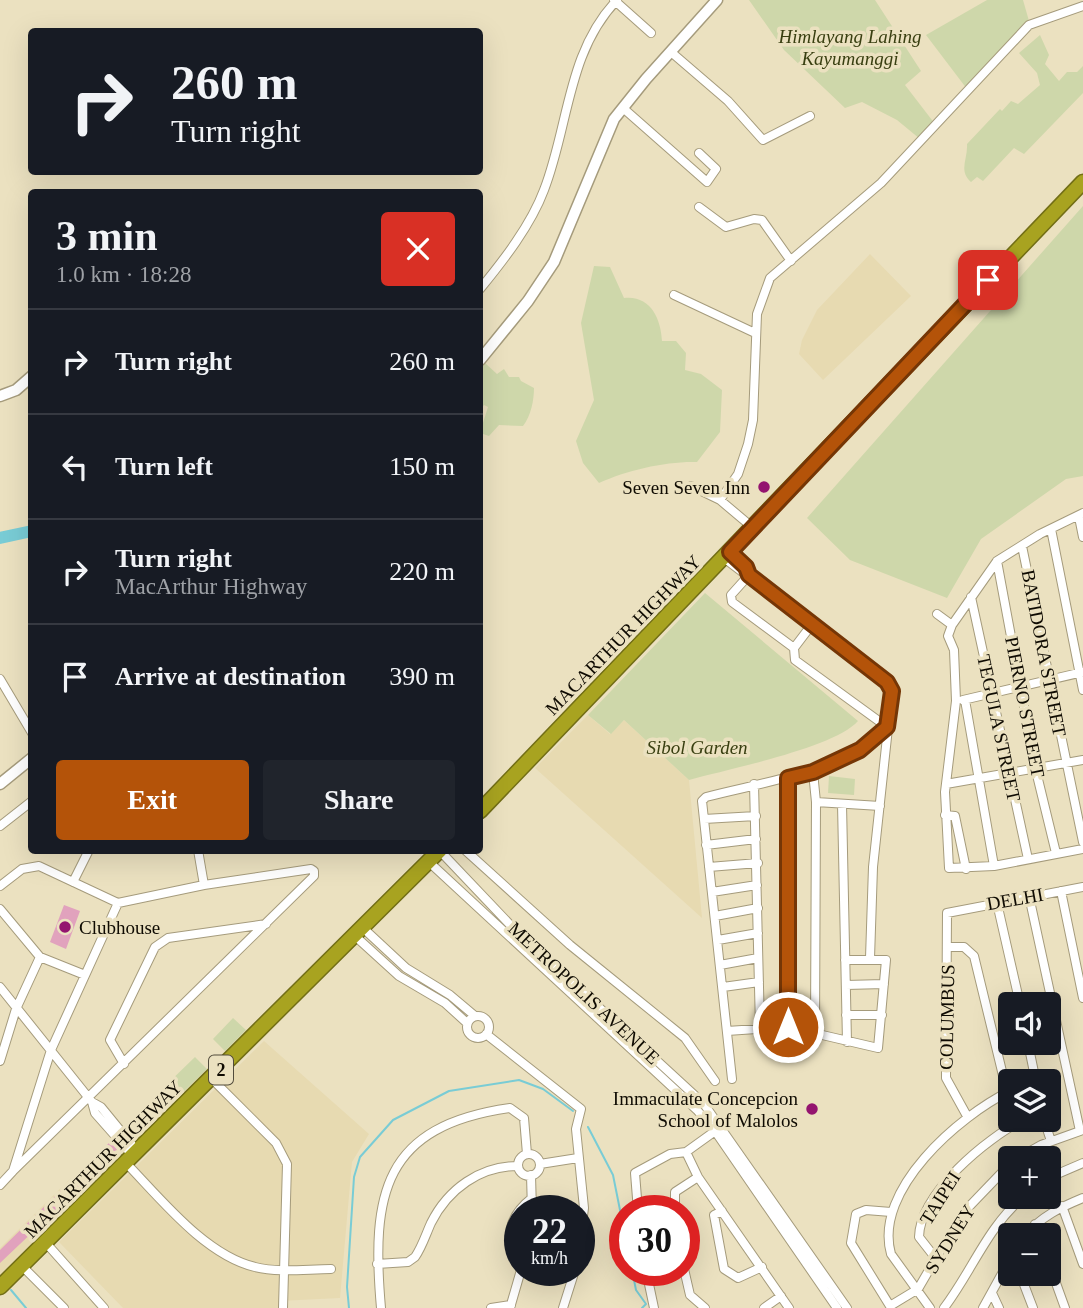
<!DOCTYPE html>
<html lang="en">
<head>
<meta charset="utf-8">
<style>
	:root { --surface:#171b24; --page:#20242c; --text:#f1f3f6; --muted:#9ea1a6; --line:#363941; --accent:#b45309 }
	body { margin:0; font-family:Georgia,serif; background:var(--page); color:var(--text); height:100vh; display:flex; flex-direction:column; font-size:26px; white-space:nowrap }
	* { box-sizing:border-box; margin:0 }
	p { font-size:23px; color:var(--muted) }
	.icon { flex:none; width:38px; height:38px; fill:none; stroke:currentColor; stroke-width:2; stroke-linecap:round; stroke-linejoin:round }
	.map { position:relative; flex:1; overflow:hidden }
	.details { position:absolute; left:28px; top:189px; width:455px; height:665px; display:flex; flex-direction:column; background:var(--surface); border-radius:7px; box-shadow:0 7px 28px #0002 }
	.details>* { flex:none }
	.hud { position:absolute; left:28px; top:28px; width:455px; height:147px; border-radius:7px; box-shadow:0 7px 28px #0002; background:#171b24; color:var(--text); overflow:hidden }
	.buttons { position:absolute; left:998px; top:992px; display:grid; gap:14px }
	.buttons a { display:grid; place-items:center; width:63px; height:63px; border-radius:7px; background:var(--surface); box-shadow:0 7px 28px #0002; font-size:35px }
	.speed { position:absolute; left:504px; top:1195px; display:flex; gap:14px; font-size:35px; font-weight:700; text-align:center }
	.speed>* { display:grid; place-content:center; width:91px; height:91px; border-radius:50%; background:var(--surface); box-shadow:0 7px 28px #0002; line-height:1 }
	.speed small { font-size:18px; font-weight:400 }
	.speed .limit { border:10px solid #d22; background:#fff; color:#111 }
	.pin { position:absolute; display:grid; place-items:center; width:60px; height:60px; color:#fff; margin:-30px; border-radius:14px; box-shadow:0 4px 10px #0006 }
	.me { position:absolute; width:77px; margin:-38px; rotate:0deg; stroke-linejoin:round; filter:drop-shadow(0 0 5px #0008) }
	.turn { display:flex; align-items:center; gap:24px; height:147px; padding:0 28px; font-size:32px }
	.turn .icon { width:91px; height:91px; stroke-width:2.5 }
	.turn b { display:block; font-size:49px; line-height:60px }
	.round { display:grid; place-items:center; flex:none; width:74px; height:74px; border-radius:7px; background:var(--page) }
	.overview { display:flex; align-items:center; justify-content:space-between; height:119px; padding:0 28px }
	h1 { font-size:42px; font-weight:700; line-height:52px }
	.primary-button { display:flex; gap:14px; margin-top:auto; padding:14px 28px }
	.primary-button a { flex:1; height:80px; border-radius:7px; background:var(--accent); color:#fff; font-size:28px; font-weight:700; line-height:80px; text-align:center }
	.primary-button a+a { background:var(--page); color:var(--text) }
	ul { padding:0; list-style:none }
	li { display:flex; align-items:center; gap:21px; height:105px; padding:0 28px; border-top:2px solid var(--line) }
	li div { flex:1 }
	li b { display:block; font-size:26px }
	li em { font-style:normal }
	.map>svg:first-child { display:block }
	.built { fill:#e7dab1 }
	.green { fill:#ced7aa }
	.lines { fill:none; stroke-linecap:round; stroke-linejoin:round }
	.stream { stroke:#79ccd5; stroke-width:2 }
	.river { stroke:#79ccd5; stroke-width:12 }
	.building { fill:#e1a2bd }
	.street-casing { stroke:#a59b7c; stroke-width:10 }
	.secondary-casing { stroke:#a59b7c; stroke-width:13 }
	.highway-casing { stroke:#726e16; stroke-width:17 }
	.street { stroke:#fff; stroke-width:8 }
	.secondary { stroke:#fff; stroke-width:10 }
	.highway { stroke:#a8a320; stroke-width:14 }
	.route-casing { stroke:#753606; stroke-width:18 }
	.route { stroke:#b45309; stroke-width:12 }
	.poi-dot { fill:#94146f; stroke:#ebe1c0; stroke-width:2.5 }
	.labels { text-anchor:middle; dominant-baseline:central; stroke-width:7; stroke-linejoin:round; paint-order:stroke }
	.shield { fill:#ebe1c0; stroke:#514b3b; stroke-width:2 }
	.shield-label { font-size:18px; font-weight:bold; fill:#0f0b02 }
	.park-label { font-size:19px; font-style:italic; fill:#393f11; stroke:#ebe1c0 }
	.poi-label { font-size:19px; fill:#0f0b02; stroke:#ebe1c0; text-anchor:end }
	.street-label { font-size:19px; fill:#0f0b02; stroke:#ebe1c0 }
</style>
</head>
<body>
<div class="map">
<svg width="1083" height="1308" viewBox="0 0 1083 1308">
	<rect width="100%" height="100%" fill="#ebe1c0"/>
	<!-- built -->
	<path class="built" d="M870,254l41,42 -88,84 -24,-26 3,-14 15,-30z
		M588,715l22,19 14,-14 65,60 13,138 -167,-150z
		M264,1041l105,93 -17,28 -12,136 -61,3v7h-156l-64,-66z
		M153,1098l14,13 -32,32 -13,-15z
		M71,1178l13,12 -84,85v-27z"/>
	<!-- green -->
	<path class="green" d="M749,0h126l46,71 -16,14 30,39 -15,15 -23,-19 -35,-18 -17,6 -61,-58z
		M987,0h36l6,21 -62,68 -41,-54z
		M1040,35l9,20 -4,9 14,17 8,-9h10l6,-6v27l-59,61 -10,-6 -31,33 -6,-4 -6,5c-13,-11 -3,-23 -4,-38l33,-35 2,2 9,-10 7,3 22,-19 -3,-12 -18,-20z
		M1083,206v270l-17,3 -85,60 -34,59 -97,-38 -43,-42z
		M594,266l16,1 14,31c26,-3 37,20 38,43h14l10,12 -1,17 16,4 21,16 -2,42 -23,30c-30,-1 -70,8 -98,21l-16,-20 -7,-22 18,-41 -13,-77z
		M485,363l12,11 7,-5 5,8h10l2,4 13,7c0,12 -3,28 -11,38l-24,-1 -10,11 -6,-2 -2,-5 7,-22 -4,-2 -4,5v-39z
		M705,593l153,128c-24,27 -130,48 -169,59l-65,-60 -13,14 -23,-19z
		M829,776l26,3 -1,16 -26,-2z
		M233,1018l13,12 -21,21 -12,-12z
		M195,1057l12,12 -32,31 -12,-12z"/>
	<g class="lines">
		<!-- stream -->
		<path class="stream" d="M588,1127l25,48 12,60
			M632,1270l4,20 10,14 -4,4
			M11,1290l15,18
			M349,1308l-2,-21 7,-110 6,-20 33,-37 56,-29 70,-11 24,9 30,22"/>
		<!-- river -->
		<path class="river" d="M0,538l32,-7"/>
	</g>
	<!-- building -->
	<path class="building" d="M64,905l16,6 -14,38 -16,-7z
		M111,1141l8,9 -119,113v-13z"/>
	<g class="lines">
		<!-- street casing -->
		<g class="street-casing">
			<path id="street" d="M614,0l37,33
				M671,52l57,49 35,39 47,-24
				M623,108l84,74 9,-13 -17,-16
				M699,207l27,20 28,-8 8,1 29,41
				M480,289c23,-28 51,-64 64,-99 25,-64 23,-138 73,-190
				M674,295l81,38
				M691,486l29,14 32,27
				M720,500l18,-26 10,-30 5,-24 4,-106 13,-36 111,-95 148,-158 54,-19
				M1083,513l-43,21 -43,27 -45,64 -4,11 6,14 2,51 -11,91 4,76 45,-2 89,-17
				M1079,517l4,20
				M1051,529l32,161
				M1022,546l61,296
				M730,552l15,15 2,6
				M724,558l163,124 5,9 -19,176 -3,91
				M997,561l39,210 20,82
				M749,575l-18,20 1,7 62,46 1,12 92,67
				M971,597l57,262
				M937,614l15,11
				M794,648l19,-25
				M0,679l32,54
				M963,700l120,-28
				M965,700l29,166
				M813,772l3,30 -1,230
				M788,778v249
				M754,784l6,243
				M946,784l137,-24
				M816,802l64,4
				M842,804l5,238
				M945,815l10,1 11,53
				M704,819l52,-3
				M0,826l32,-25
				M706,845l50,-6
				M198,850l6,35
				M465,850l105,95 115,93 30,43
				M440,851l77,81 187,172 143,204
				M429,862l268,248 18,21 122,177
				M709,867l49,-4
				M73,882l16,-32
				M0,886l22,-17 17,-3 79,37
				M1061,891l22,107
				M712,892l45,-7
				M1029,896l51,235
				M997,903l23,101
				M0,909l40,48 -24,52 -16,52
				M715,916l43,-8
				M363,928l43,40 44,27 25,21
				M355,936l44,40 46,27 22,20
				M718,940l40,-7
				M948,947h16l10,9 33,136
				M40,957l45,18
				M720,965l38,-7
				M846,985l38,-1
				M0,987l92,115 9,5 36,44
				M723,987l36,-5
				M846,1015h36
				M467 1027a11 11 0 1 1 22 0a11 11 0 1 1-22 0Z
				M727,1031l61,-4 90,21 8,-88h-41
				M486,1034l95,75 -5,20 8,79 -5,39
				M1028,1043l8,39
				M124,1064l-14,-24 45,-93 13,-9 98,-14
				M212,1079l64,64 11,21 -4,144
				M732,1079l-30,-278 4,-4c65,-17 129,-23 181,-70
				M92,1102l3,11 38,43
				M967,1116l-21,-38 1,-165 136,-26
				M1044,1120l7,21
				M686,1152l12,25 91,131
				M686,1152l32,-23
				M518 1165a11 11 0 1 1 22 0a11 11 0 1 1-22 0Z
				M1018,1158l23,-13 42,-15
				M126,1163c35,36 79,92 129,104 24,6 52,2 76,2
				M540,1164l38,-6
				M531,1175l1,36
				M1048,1178l35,-15
				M0,1185l13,-14 38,-121 67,-147 86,-18 107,-16 3,2v5l-301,295
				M1062,1206l21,58
				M638,1211l-3,-38 35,-19 16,-2
				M675,1211v-19l23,-15
				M722,1211l-8,4 10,54 14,9 24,-11
				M891,1212l-25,-2 -10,4 -5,29 39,63 28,-17 43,-74 49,-51
				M1035,1224l4,12
				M1025,1236c15,-19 36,-29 58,-38
				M46,1243l58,65
				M520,1255l-9,-5c-5,-23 4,-39 21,-52
				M937,1260l-18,-23c1,-44 68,-99 104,-117
				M1048,1261l17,47
				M377,1264l31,-2 7,-5c7,-10 11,-23 16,-34 17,-34 49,-57 87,-57
				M22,1266l42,42
				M684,1269l6,26 15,13
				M646,1270l8,38
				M1020,1274l13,34
				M992,1293l7,15
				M381,1308c-10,-114 2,-182 129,-200l14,10 3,36
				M491,1308l20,-3
				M510,1308l11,-38
				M563,1308l12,-38
				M764,1308l17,-12
				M930,1308l-39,-54c-18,-64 68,-138 119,-163
				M944,1308c28,-37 43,-80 79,-111
				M983,1308l27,-49"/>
		</g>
		<!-- secondary casing -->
		<g class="secondary-casing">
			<path id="secondary" d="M480,360l48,-59 26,-39 60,-143 32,-40 71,-79
				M0,396l16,-6 16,-14
				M0,784l32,-26"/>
		</g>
		<!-- highway casing -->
		<g class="highway-casing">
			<path id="highway" d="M480,811l603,-629
				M0,1287l440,-437"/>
		</g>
		<!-- street -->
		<use href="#street" class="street"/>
		<!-- secondary -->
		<use href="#secondary" class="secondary"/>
		<!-- highway -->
		<use href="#highway" class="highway"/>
	</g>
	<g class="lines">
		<!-- route casing -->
		<g class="route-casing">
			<path id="route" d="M788,1027v-249l25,-6 47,-22 27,-23 5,-36 -5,-9 -138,-107 -3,-8 -16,-15 258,-272"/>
		</g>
		<!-- route -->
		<use href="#route" class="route"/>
	</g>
	<!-- markers -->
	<g class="poi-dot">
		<circle cx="764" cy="487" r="7"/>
		<circle cx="65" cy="927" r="7"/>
		<circle cx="812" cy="1109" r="7"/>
	</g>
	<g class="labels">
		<!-- shield labels -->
		<rect class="shield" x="209" y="1055.5" width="24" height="29" rx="5"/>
		<g class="shield-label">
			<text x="221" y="1070">2</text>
		</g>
		<!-- park labels -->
		<g class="park-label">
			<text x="850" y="36">Himlayang Lahing<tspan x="850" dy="22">Kayumanggi</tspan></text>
			<text x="697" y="747">Sibol Garden</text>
		</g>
		<!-- poi labels -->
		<g class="poi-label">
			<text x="750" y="487">Seven Seven Inn</text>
			<text x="79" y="927" text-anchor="start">Clubhouse</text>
			<text x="798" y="1098">Immaculate Concepcion<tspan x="798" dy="22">School of Malolos</tspan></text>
		</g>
		<!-- street labels -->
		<g class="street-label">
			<text transform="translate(623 635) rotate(-46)">MACARTHUR HIGHWAY</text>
			<text transform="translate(1044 653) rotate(79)">BATIDORA STREET</text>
			<text transform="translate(1025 707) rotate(79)">PIERNO STREET</text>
			<text transform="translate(999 728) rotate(78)">TEGULA STREET</text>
			<text transform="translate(1015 899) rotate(-10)">DELHI</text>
			<text transform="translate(584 993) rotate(43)">METROPOLIS AVENUE</text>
			<text transform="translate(947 1017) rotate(-89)">COLUMBUS</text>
			<text transform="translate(103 1159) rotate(-45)">MACARTHUR HIGHWAY</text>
			<text transform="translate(940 1198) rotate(-58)">TAIPEI</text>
			<text transform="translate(950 1239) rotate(-58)">SYDNEY</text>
		</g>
	</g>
</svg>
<div class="buttons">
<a><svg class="icon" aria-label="sound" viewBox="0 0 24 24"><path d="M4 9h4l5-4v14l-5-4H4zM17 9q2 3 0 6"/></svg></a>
<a><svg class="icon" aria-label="layers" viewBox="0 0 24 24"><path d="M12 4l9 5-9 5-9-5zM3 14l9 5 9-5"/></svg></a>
<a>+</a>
<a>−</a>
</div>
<div class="speed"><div>22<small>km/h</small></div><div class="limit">30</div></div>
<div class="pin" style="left:988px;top:280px;background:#d93025"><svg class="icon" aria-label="arrive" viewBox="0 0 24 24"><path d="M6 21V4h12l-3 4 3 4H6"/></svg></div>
<svg class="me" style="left:788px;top:1027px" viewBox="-20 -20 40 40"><circle r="17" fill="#b45309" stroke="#fff" stroke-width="3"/><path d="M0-11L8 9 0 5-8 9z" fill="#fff"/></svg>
<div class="hud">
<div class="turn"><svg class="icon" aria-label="right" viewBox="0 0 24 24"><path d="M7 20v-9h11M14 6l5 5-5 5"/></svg><div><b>260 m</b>Turn right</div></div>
</div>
<section class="details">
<div class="overview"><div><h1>3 min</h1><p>1.0 km · 18:28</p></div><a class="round" style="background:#d93025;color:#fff"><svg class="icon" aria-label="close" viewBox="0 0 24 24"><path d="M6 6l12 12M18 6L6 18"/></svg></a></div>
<ul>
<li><svg class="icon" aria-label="right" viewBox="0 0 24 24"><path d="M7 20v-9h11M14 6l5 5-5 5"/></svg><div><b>Turn right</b></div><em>260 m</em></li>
<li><svg class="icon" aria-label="left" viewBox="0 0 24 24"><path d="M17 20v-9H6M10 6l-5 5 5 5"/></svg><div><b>Turn left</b></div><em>150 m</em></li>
<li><svg class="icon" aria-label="right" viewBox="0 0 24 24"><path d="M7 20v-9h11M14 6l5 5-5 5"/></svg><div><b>Turn right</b><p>MacArthur Highway</p></div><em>220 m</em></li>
<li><svg class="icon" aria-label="arrive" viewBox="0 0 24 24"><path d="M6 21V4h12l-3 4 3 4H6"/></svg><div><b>Arrive at destination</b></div><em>390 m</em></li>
</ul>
<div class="primary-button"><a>Exit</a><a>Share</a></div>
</section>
</div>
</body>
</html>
